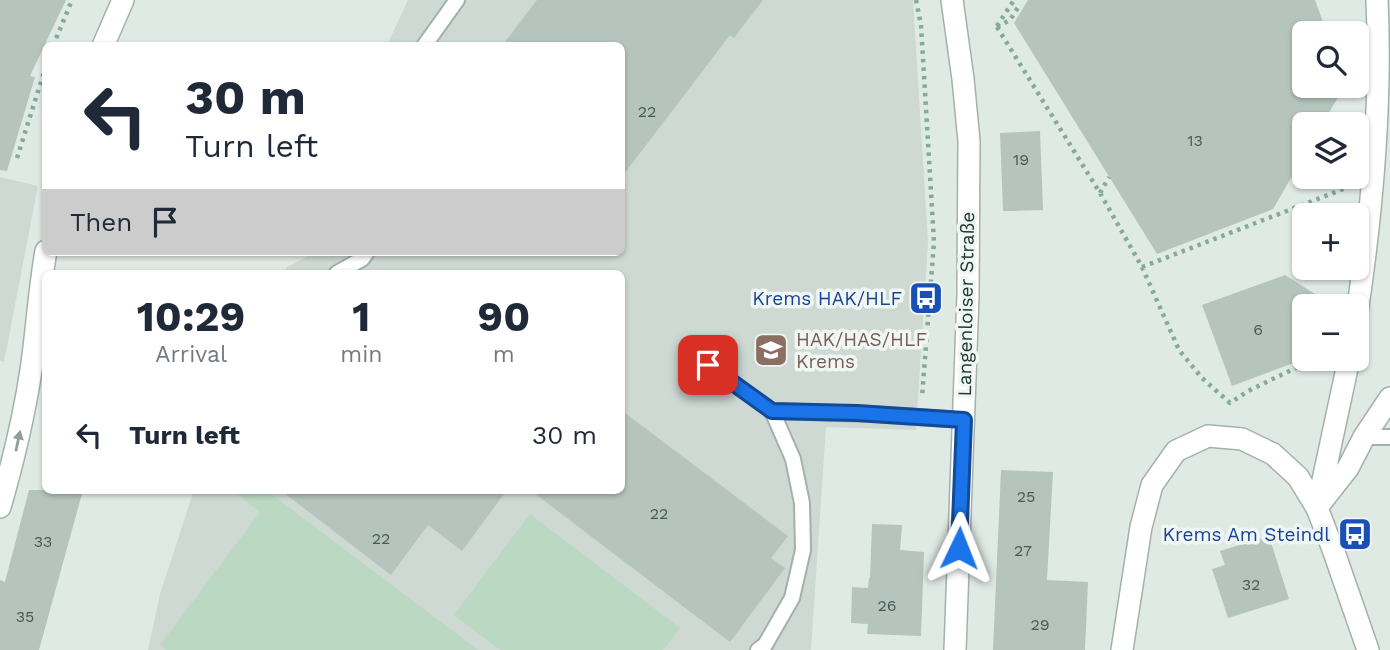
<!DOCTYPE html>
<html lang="en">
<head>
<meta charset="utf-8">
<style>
	:root { --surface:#fff; --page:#f2f2f3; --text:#1f2937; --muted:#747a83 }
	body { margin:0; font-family:"Work Sans",sans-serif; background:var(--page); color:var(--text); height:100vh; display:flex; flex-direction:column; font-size:26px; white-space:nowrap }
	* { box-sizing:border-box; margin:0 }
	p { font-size:23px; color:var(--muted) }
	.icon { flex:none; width:38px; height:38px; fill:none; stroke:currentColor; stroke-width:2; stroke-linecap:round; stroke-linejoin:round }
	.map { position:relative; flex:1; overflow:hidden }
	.details { position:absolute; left:42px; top:270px; width:583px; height:224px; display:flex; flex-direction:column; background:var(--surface); border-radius:10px; box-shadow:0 2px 5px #0004 }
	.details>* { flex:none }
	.guide { position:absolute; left:42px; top:42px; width:583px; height:214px; border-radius:10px; box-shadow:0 2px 5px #0004; background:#fff; color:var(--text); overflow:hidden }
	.tools { position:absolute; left:1292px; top:21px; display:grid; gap:14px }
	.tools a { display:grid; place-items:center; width:77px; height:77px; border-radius:10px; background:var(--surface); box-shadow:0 2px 5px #0004; font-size:35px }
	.pin { position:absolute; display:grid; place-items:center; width:60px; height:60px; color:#fff; margin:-30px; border-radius:14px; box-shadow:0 4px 10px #0006 }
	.me { position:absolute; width:77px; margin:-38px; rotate:2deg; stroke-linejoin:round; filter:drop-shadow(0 0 5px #0008) }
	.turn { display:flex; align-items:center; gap:24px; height:147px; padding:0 28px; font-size:32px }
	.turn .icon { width:91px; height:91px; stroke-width:2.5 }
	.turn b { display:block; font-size:49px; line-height:60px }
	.then { display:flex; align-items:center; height:66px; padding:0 28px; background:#0003; gap:14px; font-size:26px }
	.eta { display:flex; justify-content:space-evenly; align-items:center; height:119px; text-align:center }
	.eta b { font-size:42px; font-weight:700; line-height:49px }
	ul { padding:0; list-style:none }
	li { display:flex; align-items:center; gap:21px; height:91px; padding:0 28px }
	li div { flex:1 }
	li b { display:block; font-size:26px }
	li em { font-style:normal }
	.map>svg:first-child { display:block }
	.built { fill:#ced9d4 }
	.green { fill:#bbd9c2 }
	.building { fill:#b6c4be }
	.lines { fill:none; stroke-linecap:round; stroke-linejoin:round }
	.service-casing { stroke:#a3b1ac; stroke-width:18 }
	.minor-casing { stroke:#a3b1ac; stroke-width:24 }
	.tertiary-casing { stroke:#a3b1ac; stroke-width:24 }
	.path { stroke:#83aa9d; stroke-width:4.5; stroke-dasharray:3.5 5; stroke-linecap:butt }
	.service { stroke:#fff; stroke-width:14 }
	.minor { stroke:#fff; stroke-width:21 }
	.tertiary { stroke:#fff; stroke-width:21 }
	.oneway { fill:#909c98 }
	.route-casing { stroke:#114b97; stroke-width:18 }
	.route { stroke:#1a73e8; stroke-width:12 }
	.labels { text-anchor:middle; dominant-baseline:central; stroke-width:7; stroke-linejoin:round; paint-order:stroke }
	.number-label { font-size:16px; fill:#475b55 }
	.transit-label { font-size:19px; fill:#164399; stroke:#f0f6f3; text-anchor:end }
	.street-label { font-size:19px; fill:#223832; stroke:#f0f6f3 }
	.education-label { font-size:19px; fill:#785e54; stroke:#f0f6f3; text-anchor:start }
</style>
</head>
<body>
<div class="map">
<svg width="1390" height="650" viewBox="0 0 1390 650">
	<rect width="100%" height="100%" fill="#e0eae5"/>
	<!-- built -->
	<path class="built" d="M408,0h505l15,242 -12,188 -90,-3 -15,223h-663l12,-56 32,-98 1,-6h428v-217h-338l4,-6 29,-15h305v-206l-234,-1z
		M0,177l38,9 -34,176 -4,-1z"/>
	<!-- green -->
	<path class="green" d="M232,490h34l212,160h-312l-6,-5 100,-133z
		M530,514l150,114 -17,22h-163l-46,-35z"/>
	<!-- building -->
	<path class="building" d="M0,0h66l-36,76 5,1 -28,94 -7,-1z
		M537,0h226l-29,38 -4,-3 -109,143v-132h-119z
		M1028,0h287l12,33h-23v53h41l-23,38h-18v32l-31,53 -116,45 -143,-231z
		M1040,131l3,79 -40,1 -3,-78z
		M1285,275l49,31h-30v46l-5,9 -67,25 -30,-81z
		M621,410l167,126 -17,22 14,10 -55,74 -200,-152h91z
		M1001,470l52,2 -6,108 41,2 -3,68h-92z
		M29,490h54l-44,160h-39v-70l5,2z
		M280,490h227l-45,61 -34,-26 -37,50z
		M872,524l30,1 -2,25 24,2 -3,84 -54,-2 1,-10 -17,-1 1,-36 16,1 1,-10h1z
		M1269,536l20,63 -61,19 -16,-49 13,-4 -5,-14z"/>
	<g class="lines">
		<!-- service casing -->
		<g class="service-casing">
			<path id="service" d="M424,46l33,-46
				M337,273l25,-14 5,-7
				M708,365l64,46 99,3 92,6
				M1364,437h26
				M758,650l7,-5 27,-47 11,-48 -1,-47 -9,-44 -21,-48"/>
		</g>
		<!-- minor casing -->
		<g class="minor-casing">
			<path id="minor" d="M103,46l20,-46
				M1356,320c16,-106 26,-213 21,-320
				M1322,501l26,-33 16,-31 26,-39
				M0,507c13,-45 24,-90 31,-137 6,-40 8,-80 15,-119
				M1317,508l32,-149"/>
		</g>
		<!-- tertiary casing -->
		<g class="tertiary-casing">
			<path id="tertiary" d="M952,0l11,79 6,62 -1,154 -13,355
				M1122,650l19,-123 11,-42 24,-34 32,-15 34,3 31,15 25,23 19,31 17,44 34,98"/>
		</g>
		<!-- path -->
		<path class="path" d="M916,0l5,25 13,217 -12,155
			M997,26l17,-26
			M997,27l103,166 42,74 37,83 23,28 28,25 18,-12 62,-30 2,-2
			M997,27l13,-7 9,-14
			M53,46l19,-46
			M17,158l29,-92
			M1100,193l9,-16
			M1142,267l204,-79"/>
		<!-- service -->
		<use href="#service" class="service"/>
		<!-- minor -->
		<use href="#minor" class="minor"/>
		<!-- tertiary -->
		<use href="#tertiary" class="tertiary"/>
	</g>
	<!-- one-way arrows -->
	<defs><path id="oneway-solid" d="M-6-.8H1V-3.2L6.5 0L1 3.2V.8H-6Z" transform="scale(1.75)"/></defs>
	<use class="oneway" href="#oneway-solid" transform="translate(18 441) rotate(-78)"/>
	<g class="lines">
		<!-- route casing -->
		<g class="route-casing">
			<path id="route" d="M708,365l64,46 85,2 107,7 -5,128"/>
		</g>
		<!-- route -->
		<use href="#route" class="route"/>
	</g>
	<!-- icons -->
	<defs>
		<g id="bus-square" transform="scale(1.75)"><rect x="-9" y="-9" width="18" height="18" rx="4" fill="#1a4fb4" stroke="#f0f6f3"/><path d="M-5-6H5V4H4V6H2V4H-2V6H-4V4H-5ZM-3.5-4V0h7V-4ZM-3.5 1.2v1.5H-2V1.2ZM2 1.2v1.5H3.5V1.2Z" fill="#fff"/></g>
		<g id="school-square" transform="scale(1.75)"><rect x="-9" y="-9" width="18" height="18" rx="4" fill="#8d6e63" stroke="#f0f6f3"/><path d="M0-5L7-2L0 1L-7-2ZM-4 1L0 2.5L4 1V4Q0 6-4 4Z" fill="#fff"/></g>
	</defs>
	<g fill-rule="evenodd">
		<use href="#bus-square" x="926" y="298"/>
		<use href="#school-square" x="771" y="350"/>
		<use href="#bus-square" x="1355" y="534"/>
	</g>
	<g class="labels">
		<!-- number labels -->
		<g class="number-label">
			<text x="647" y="111">22</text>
			<text x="1195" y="140">13</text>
			<text x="1021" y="159">19</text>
			<text x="1258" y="329">6</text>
			<text x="1026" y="496">25</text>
			<text x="659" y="513">22</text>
			<text x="381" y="538">22</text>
			<text x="43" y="541">33</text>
			<text x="1023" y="550">27</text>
			<text x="1251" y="584">32</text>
			<text x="887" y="605">26</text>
			<text x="25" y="616">35</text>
			<text x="1040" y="624">29</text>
		</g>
		<!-- transit labels -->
		<g class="transit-label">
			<text x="902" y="298">Krems HAK/HLF</text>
			<text x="1330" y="534">Krems Am Steindl</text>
		</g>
		<!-- street labels -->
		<g class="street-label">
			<text transform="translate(966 304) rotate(-89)">Langenloiser Straße</text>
		</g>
		<!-- education labels -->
		<g class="education-label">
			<text x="796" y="339">HAK/HAS/HLF<tspan x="796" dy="22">Krems</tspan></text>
		</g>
	</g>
</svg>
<div class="tools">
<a><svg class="icon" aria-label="search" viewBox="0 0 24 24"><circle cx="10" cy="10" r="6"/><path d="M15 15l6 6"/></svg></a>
<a><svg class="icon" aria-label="layers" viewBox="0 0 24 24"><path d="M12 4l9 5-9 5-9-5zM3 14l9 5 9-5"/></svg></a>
<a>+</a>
<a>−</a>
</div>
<div class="pin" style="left:708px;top:365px;background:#d93025"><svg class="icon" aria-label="arrive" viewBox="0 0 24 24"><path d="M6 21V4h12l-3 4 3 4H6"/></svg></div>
<svg class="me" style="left:959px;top:548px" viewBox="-20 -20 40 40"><path d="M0-17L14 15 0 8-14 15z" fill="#1a73e8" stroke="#fff" stroke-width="4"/></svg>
<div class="guide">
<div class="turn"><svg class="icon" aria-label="left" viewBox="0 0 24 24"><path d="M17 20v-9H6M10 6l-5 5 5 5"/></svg><div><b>30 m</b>Turn left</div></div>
<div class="then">Then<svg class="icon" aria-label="arrive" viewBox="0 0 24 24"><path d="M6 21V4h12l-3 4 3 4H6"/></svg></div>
</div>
<section class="details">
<div class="eta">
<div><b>10:29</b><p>Arrival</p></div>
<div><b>1</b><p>min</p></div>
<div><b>90</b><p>m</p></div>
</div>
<ul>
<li><svg class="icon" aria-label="left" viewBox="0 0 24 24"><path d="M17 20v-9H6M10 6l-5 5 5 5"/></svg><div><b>Turn left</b></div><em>30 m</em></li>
</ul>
</section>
</div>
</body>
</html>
